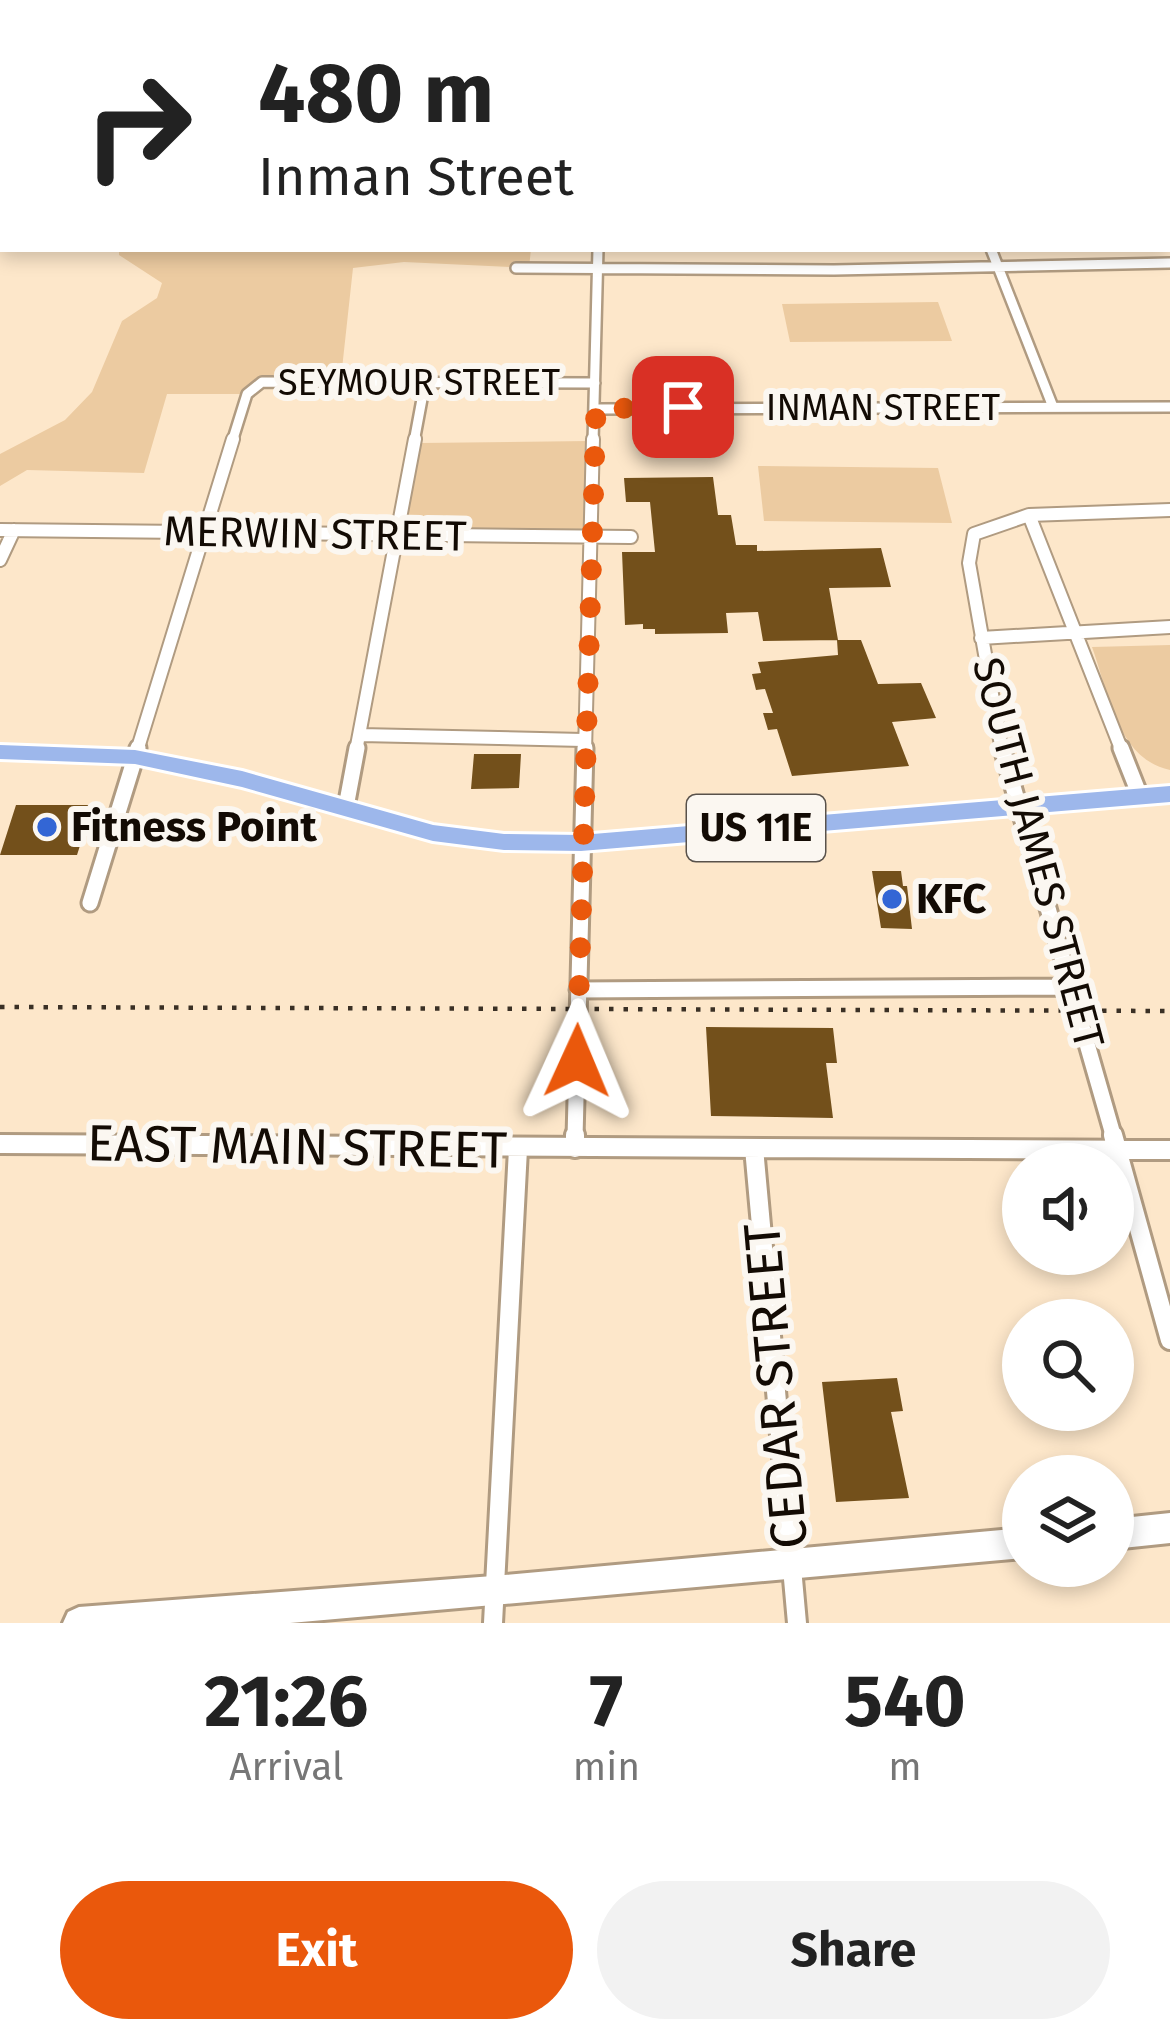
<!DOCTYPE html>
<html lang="en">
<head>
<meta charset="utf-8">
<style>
	:root { --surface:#fff; --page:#f2f2f2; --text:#222; --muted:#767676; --accent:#ea580c }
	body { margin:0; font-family:"Fira Sans",sans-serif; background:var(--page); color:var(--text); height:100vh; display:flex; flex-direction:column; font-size:45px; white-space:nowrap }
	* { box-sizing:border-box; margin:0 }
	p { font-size:39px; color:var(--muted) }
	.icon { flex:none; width:66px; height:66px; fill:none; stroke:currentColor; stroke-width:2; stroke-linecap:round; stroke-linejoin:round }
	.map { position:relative; height:1623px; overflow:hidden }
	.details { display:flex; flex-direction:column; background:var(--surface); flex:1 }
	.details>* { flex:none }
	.top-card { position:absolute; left:0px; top:0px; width:1170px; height:252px; box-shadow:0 6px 18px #0003; background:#fff; color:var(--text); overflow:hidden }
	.controls { position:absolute; left:1002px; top:1143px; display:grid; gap:24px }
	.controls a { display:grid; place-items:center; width:132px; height:132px; border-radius:50%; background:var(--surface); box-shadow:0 6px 18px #0003; font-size:60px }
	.pin { position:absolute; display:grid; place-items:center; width:102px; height:102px; color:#fff; margin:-51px; border-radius:24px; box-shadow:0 6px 18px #0006 }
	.me { position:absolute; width:132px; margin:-66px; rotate:1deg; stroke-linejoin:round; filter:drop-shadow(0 0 9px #0008) }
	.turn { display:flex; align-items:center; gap:42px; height:252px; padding:0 60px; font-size:54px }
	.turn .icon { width:156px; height:156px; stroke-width:2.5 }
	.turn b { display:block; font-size:84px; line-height:102px }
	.eta { display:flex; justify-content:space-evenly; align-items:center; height:204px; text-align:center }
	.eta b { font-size:72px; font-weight:700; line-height:84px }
	.primary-button { display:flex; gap:24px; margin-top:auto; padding:24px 60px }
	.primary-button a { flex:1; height:138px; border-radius:72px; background:var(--accent); color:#fff; font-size:48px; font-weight:700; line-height:138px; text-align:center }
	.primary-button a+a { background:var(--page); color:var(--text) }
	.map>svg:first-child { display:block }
	.green { fill:#eccba1 }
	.building { fill:#73501b }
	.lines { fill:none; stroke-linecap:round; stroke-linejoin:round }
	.minor-far3-casing { stroke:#b09b81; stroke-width:14 }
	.minor-far2-casing { stroke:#b09b81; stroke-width:16 }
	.minor-far1-casing { stroke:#b09b81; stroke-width:21 }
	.minor-casing { stroke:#b09b81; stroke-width:24 }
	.tertiary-casing { stroke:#b09b81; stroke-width:6 }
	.secondary-casing { stroke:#b09b81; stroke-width:6 }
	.primary-casing { stroke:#fff; stroke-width:6 }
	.minor-far3 { stroke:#fff; stroke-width:9 }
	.minor-far2 { stroke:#fff; stroke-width:12 }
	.minor-far1 { stroke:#fff; stroke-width:15 }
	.minor { stroke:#fff; stroke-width:18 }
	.tertiary { fill:#fff; fill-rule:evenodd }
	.secondary { fill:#fff; fill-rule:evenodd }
	.primary { fill:#9db7eb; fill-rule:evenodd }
	.rail { stroke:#3a3025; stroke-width:4.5; stroke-dasharray:4.5 10; stroke-linecap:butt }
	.route { stroke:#ea580c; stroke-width:21; stroke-dasharray:0 37.8 }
	.poi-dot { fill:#3366d5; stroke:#fbf7f1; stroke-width:4.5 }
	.labels { text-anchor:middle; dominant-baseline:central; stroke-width:12; stroke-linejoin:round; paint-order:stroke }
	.far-street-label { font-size:36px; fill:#130b04; stroke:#fbf7f1 }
	.shield { fill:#fbf7f1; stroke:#59524b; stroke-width:3 }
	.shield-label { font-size:39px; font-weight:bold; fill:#130b04 }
	.street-label { font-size:42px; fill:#130b04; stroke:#fbf7f1 }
	.poi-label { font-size:42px; font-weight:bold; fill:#130b04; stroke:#fbf7f1; text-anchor:start }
	.near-street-label { font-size:51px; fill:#130b04; stroke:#fbf7f1 }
</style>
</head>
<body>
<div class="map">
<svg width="1170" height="1623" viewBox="0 0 1170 1623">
	<rect width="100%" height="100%" fill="#fde7ca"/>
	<!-- green -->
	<path class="green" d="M119,249h412l-2,19 -125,-6 -51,6 -12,110 -79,4 -15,12h-80l-23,79 -117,-3 -27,16v-32l65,-34 27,-28 30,-71 35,-23 5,-15 -43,-28z
		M938,302l14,39 -162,1 -8,-38z
		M589,441l-3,92 -181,-2 15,-88z
		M758,466l180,2 14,55 -188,-2z
		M1170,645v125c-53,-11 -62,-79 -78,-123z"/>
	<!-- building -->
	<path class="building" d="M713,477l5,38h13l5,30h21v6l124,-3 10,39 -62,1 9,52 -75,1 -5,-29 -32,1 2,20 -73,1v-5h-12v-5l-18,1 -3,-73h33l-5,-50h-24l-2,-24z
		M837,640h24l17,44 43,-1 15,35 -44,4 17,44 -117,10 -15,-47 -9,1 -5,-17h10l-8,-24 -9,1 -4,-16 9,-1 -3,-11 80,-7z
		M474,754h47l-2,34 -48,1z
		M16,805h77l-16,50h-77z
		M872,871h29l2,15h4l5,43 -31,-1z
		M706,1027l127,1 4,35h-11l7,55 -122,-2z
		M897,1378l6,33 -12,1 18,86 -73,4 -14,-120z"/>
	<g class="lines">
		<!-- minor-far3 casing -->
		<g class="minor-far3-casing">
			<path id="minor-far3" d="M991,249l62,158
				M516,268l318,2 336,-7
				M596,409l574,-2
				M232,442l15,-48 15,-12 333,1
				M414,442l11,-59
				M593,442l5,-193"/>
		</g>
		<!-- minor-far2 casing -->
		<g class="minor-far2-casing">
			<path id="minor-far2" d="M1029,515l93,236
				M0,530l631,7
				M0,560l14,-30
				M981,638l189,-11
				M361,735l222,5
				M137,751l96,-312
				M356,751l59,-312
				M585,751l8,-312
				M1002,751l-33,-188 5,-29 55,-19 141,-5"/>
		</g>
		<!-- minor-far1 casing -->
		<g class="minor-far1-casing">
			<path id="minor-far1" d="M1002,748l112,390
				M1121,748l19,48
				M346,807l11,-59
				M90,903l48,-155
				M578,990l489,-3
				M575,1138l10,-390"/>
		</g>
		<!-- minor casing -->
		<g class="minor-casing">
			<path id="minor" d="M1113,1135l57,205
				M0,1144l1170,6
				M575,1148v-13
				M754,1148l43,475
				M493,1623l25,-474"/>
		</g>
		<!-- tertiary casing -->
		<g class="tertiary-casing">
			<path id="tertiary" d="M291,0h8v3h-8z
				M756,0h64l13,3h-64z
				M859,0h43l-10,3h-42z
				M0,183h3v8h-3z"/>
		</g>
		<!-- secondary casing -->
		<g class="secondary-casing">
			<path id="secondary" d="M1160,0h10v7z
				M1170,1513v30l-57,6v-30z
				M1023,1528v30l-733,65h-227l5,-11 11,-5 414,-31z"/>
		</g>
		<!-- primary casing -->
		<g class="primary-casing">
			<path id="primary" d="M0,745l135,5 107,21 191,54 71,9 77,1 589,-49v16l-589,49 -77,-1 -71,-9 -191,-54 -107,-23 -135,-5z"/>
		</g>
		<!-- minor-far3 -->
		<use href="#minor-far3" class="minor-far3"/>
		<!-- minor-far2 -->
		<use href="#minor-far2" class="minor-far2"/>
		<!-- minor-far1 -->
		<use href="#minor-far1" class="minor-far1"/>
		<!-- minor -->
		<use href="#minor" class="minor"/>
		<!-- tertiary -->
		<use href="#tertiary" class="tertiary"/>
		<!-- secondary -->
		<use href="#secondary" class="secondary"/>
		<!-- primary -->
		<use href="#primary" class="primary"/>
		<!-- rail -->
		<path class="rail" d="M0,1007l1170,4"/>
	</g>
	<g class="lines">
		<!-- route -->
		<path class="route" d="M577,1061l19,-652 87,-2"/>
	</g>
	<!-- markers -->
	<g class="poi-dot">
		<circle cx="47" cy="827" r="12"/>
		<circle cx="892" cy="899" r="12"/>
	</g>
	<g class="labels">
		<!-- far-street labels -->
		<g class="far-street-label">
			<text x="419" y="383">SEYMOUR STREET</text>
			<text x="883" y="408">INMAN STREET</text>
		</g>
		<!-- shield labels -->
		<rect class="shield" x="687" y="795" width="138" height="66" rx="9"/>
		<g class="shield-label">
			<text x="756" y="828">US 11E</text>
		</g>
		<!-- street labels -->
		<g class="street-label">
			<text transform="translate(315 534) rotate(1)">MERWIN STREET</text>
			<text transform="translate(1038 853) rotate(75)">SOUTH JAMES STREET</text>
		</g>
		<!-- poi labels -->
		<g class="poi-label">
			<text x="71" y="827">Fitness Point</text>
			<text x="916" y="899">KFC</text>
		</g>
		<!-- near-street labels -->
		<g class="near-street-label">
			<text transform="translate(297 1147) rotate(1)">EAST MAIN STREET</text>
			<text transform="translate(776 1386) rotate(-95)">CEDAR STREET</text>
		</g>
	</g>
</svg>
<div class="controls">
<a><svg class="icon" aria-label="sound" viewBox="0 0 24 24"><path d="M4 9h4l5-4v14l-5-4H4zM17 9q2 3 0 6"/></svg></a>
<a><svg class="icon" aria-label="search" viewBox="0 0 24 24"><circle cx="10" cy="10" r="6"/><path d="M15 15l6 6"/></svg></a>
<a><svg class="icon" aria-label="layers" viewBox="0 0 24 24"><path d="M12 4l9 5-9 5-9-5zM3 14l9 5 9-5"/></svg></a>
</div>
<div class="pin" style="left:683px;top:407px;background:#d93025"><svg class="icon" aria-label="arrive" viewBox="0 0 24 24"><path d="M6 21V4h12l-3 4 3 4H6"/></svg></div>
<svg class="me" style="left:577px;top:1061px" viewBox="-20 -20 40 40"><path d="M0-17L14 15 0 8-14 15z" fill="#ea580c" stroke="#fff" stroke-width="4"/></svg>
<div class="top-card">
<div class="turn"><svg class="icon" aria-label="right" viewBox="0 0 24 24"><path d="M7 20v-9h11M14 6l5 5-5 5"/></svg><div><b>480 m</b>Inman Street</div></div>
</div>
</div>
<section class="details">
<div class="eta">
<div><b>21:26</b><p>Arrival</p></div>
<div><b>7</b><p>min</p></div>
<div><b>540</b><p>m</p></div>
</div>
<div class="primary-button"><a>Exit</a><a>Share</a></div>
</section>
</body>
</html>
